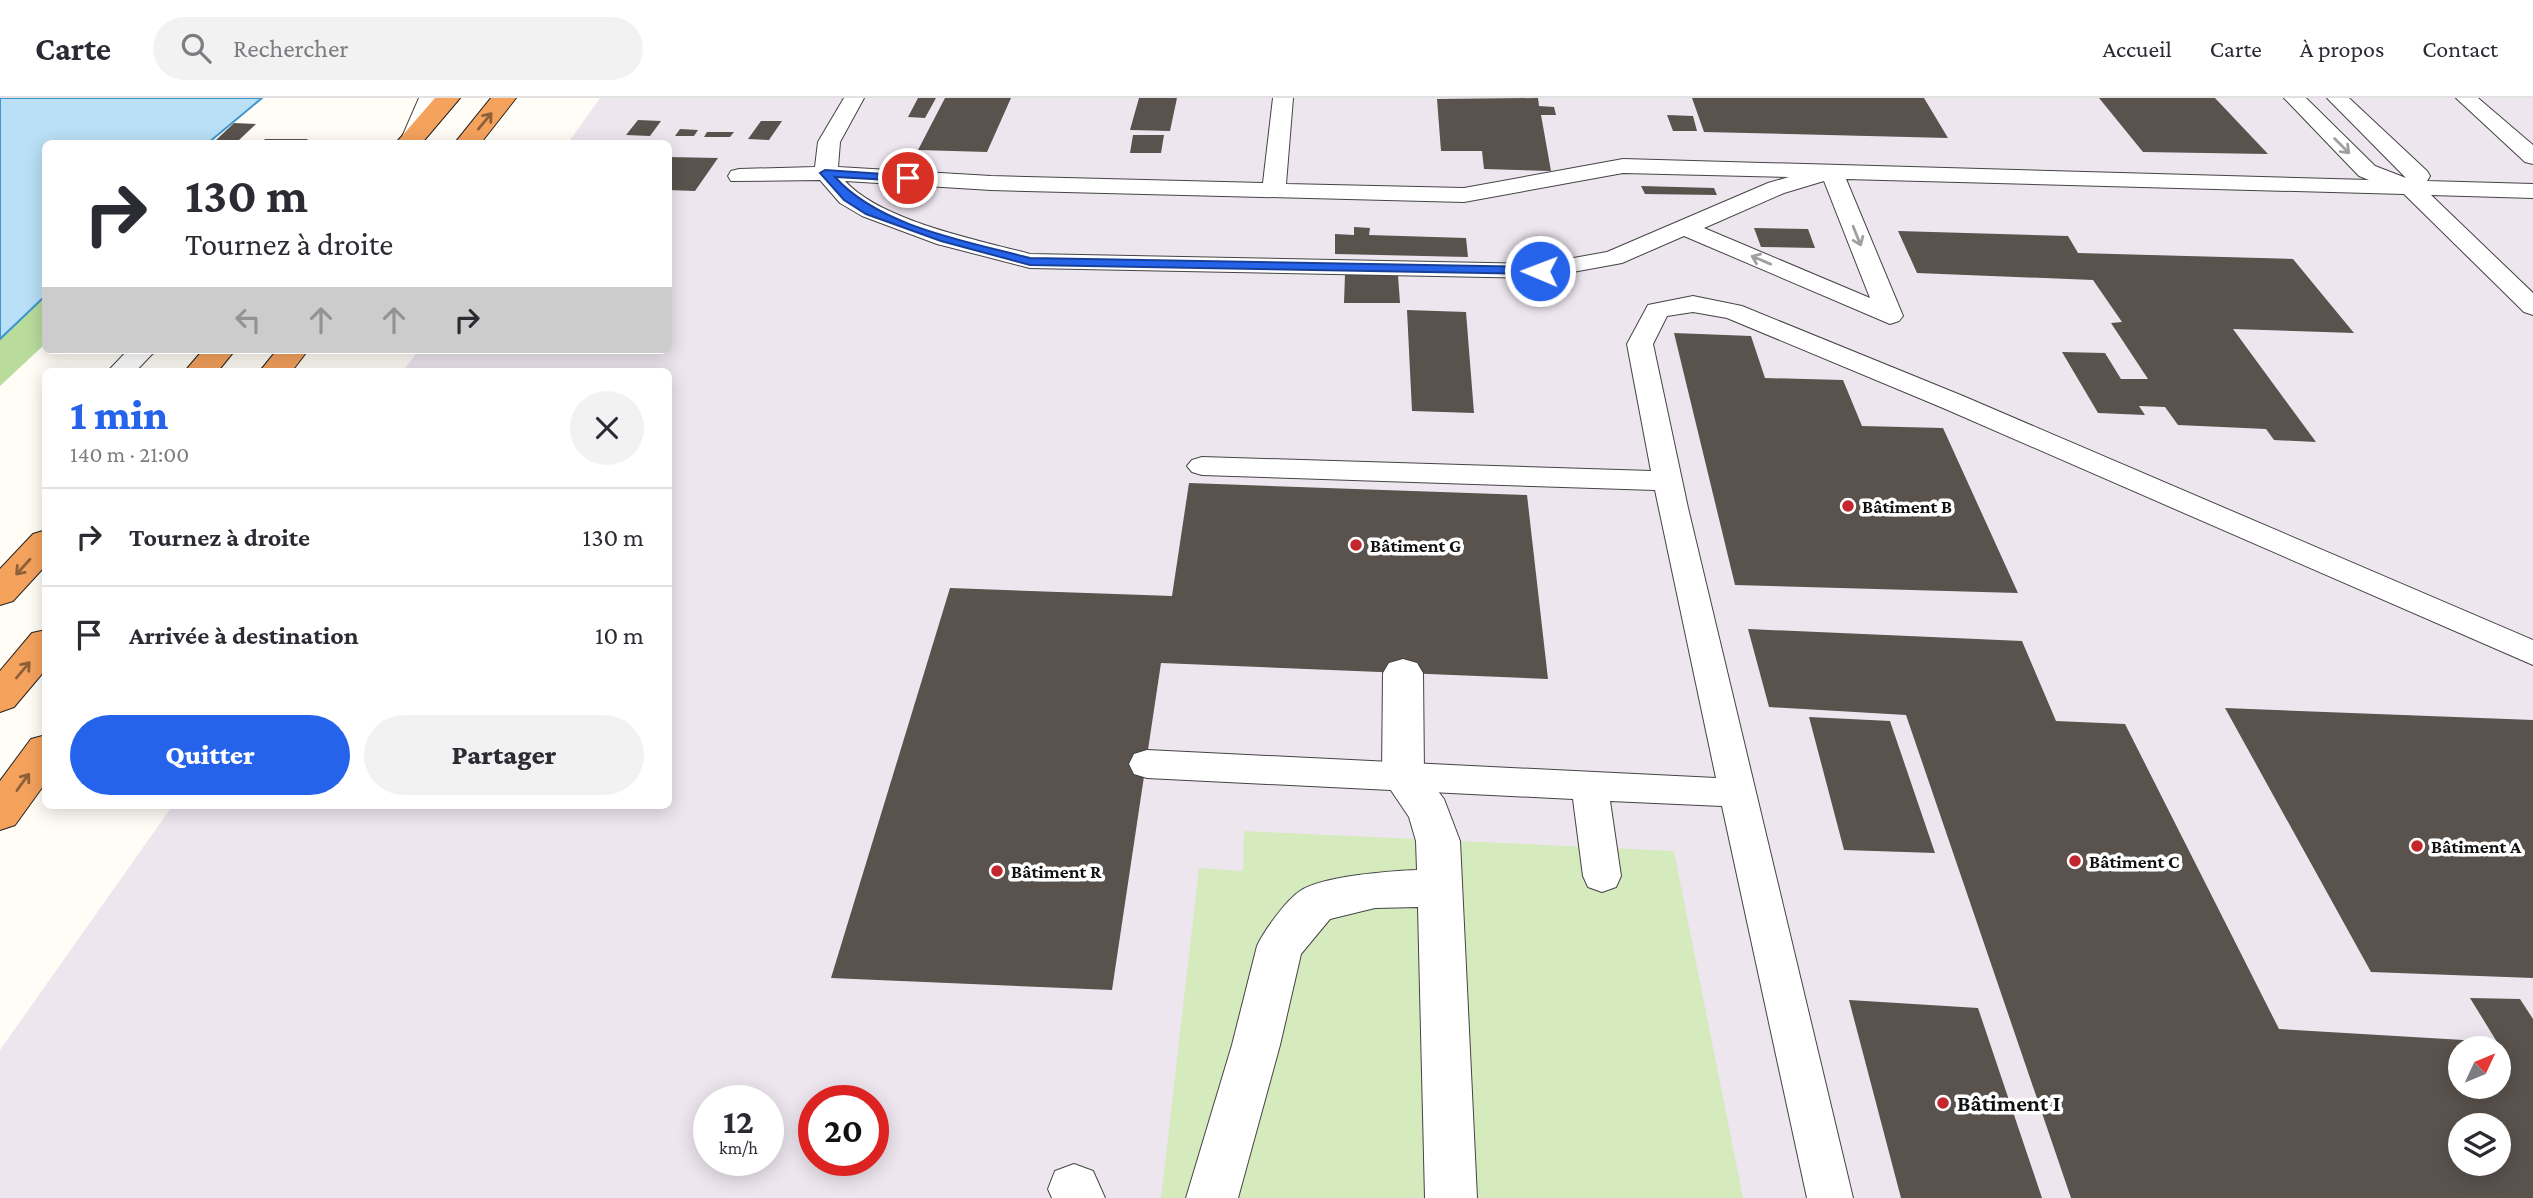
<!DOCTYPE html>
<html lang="fr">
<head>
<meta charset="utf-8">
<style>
	:root { --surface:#fff; --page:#f2f2f3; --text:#2b2b33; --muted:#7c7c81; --line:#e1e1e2; --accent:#2563eb }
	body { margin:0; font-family:"Crimson Pro",serif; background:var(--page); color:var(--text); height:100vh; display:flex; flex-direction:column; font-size:26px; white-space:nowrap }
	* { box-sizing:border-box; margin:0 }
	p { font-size:23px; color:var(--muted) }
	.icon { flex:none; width:38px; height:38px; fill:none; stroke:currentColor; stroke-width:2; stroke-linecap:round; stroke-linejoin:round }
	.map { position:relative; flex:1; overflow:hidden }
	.sheet { position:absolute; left:42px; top:270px; width:630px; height:441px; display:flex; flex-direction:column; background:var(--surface); border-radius:10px; box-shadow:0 4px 18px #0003 }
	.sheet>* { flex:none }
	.top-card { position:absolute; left:42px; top:42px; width:630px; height:214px; border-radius:10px; box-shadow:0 4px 18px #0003; background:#fff; color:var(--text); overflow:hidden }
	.needle { width:46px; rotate:46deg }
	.buttons { position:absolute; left:2448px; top:938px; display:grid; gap:14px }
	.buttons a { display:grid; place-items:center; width:63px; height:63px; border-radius:50%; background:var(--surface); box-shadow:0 4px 18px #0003; font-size:35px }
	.speed { position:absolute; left:693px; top:987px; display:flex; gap:14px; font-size:35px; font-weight:700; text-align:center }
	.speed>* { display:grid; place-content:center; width:91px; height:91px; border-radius:50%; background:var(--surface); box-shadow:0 4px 18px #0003; line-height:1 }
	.speed small { font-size:18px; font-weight:400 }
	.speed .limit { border:10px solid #d22; background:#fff; color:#111 }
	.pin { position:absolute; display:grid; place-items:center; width:60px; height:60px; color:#fff; margin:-30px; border:4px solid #fff; border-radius:50%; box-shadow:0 2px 7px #0007 }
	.me { position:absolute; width:77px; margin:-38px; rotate:271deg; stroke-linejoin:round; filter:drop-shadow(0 0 5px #0008) }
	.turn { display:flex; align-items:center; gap:24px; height:147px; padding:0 28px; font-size:32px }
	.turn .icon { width:91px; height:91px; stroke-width:2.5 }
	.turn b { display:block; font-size:49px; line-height:60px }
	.lanes { display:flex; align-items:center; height:66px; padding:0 28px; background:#0003; justify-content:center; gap:35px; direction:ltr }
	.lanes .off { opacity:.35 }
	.round { display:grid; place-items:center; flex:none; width:74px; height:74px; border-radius:37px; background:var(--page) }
	.summary { display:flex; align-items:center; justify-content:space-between; height:119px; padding:0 28px }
	h1 { font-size:42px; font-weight:800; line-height:52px; color:var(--accent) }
	.primary-button { display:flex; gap:14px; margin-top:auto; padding:14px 28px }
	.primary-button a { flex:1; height:80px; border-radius:42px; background:var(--accent); color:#fff; font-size:28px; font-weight:800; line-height:80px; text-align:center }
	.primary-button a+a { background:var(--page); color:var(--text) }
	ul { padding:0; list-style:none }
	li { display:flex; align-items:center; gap:21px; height:98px; padding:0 28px; border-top:2px solid var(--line) }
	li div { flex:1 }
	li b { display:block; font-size:26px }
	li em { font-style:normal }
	header { display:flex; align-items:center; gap:42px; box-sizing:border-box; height:98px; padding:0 35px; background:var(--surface); border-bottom:2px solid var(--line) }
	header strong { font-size:33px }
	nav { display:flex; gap:38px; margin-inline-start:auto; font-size:24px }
	.search { width:490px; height:63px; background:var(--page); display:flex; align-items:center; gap:18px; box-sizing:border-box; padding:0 24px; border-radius:38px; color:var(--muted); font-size:26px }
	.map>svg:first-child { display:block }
	.industrial { fill:#eee6ef; fill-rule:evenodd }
	.green { fill:#d5ebbd }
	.forest { fill:#b9dc9c }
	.water { fill:#b9e0f7; stroke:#3f96cf; stroke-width:2 }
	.building { fill:#5a524d; fill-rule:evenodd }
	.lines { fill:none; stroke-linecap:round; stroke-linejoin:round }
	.lane-casing { stroke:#444; stroke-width:2 }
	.street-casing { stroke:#444; stroke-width:2 }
	.highway-casing { stroke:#222; stroke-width:2 }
	.lane { fill:#fff; fill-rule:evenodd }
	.street { fill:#fff; fill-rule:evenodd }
	.highway { fill:#f5a25d; fill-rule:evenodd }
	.oneway { stroke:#8e613b }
	.oneway2 { stroke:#a0a0a0 }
	.route { fill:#2563eb; stroke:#184099; stroke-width:2 }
	.poi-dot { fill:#c4262e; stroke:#fff; stroke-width:2.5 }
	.labels { text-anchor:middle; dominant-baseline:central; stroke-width:7; stroke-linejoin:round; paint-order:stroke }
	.poi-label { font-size:19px; font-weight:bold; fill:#111; stroke:#fff; text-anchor:start }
	.near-poi-label { font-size:23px; font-weight:bold; fill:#111; stroke:#fff; text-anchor:start }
</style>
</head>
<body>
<header>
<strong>Carte</strong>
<div class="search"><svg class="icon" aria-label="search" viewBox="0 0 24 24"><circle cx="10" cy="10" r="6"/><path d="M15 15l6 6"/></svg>Rechercher</div>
<nav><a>Accueil</a><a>Carte</a><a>À propos</a><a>Contact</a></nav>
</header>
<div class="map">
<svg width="2533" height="1100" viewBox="0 0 2533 1100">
	<rect width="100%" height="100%" fill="#fffdf5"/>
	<!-- industrial -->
	<path class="industrial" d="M600,0h1933v1100h-2533v-148l173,-245h495v-434h-265l16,-21h249v-206l-100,-1zM2460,950h39v39h-39zM709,1003h59v59h-59zM814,1003h59v59h-59zM2460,1027h39v39h-39z"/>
	<!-- green -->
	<path class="green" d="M1244,733l430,20 69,347h-582l38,-330 44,3z"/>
	<!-- forest -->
	<path class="forest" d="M45,198v48l-45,42v-47z"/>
	<!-- water -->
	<path class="water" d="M0,0h262l-54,45 -162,1 -1,152 -45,43z"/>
	<!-- building -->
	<path class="building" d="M918,0h18l-11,20 -17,-1z
		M945,0h66l-24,54 -69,-2z
		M1139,0h38l-7,33 -40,-1z
		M1538,0l1,8 15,1 2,8h-15l10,56 -67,-2 -2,-18h-41l-4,-52z
		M1692,0h232l24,40 -244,-6z
		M2099,0h116l53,56 -125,-2z
		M1667,17l26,1 4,15h-24z
		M638,22l23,1 -11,15 -24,-1z
		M761,23h21l-13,19 -21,-1z
		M234,25l22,1 -17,16h-23z
		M680,31l18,1 -4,6h-19z
		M707,34h27l-4,5h-26z
		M1133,37h31l-3,18h-31z
		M265,41h43l-5,5h-43z
		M668,59l50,1 -23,33 -27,-1z
		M1641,88l73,2 3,7 -72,-1z
		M1354,129l16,1 -1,7 97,3 2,19 -133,-3v-20l19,1z
		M1754,130l54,1 7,19 -54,-1z
		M1898,133l170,5 10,17 215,6 61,74 -121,-4 83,113 -42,-2 -8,-11 -88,-4 -13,-18 -26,-1 6,9 -47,-2 -36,-61 43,1 16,26h27l-37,-56 11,-1 -29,-42 -176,-7z
		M1345,176l53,1 2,28h-56z
		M1407,212l59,2 8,101 -62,-2z
		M1674,235l77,3 14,42 78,2 19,46 81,2 75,165 -283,-8z
		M1189,385l338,12 21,184 -387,-16 -49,327 -281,-12 119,-390 222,8z
		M1748,531l274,12 34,80 69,3 154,305 218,13 -27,-44 50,1 13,20v179h-462l-165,-483 -137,-8zM2460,950h39v39h-39zM2460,1027h39v39h-39z
		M2225,610l308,12v258l-162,-6z
		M1809,619l81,4 45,132 -91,-3z
		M1849,902l129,8 64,190h-141z"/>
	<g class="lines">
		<!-- lane casing -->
		<g class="lane-casing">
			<path id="lane" d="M419,0h20l-15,39 -3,5h-16l-3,-5z
				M844,0h20l-24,44 -2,25 153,9 272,7 10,-85h20l-7,86 178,4 159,-29 746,21 -10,-4 -75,-78h22l69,68 31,12 -79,-80h22l78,73 3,5 -3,5 106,3v14l-102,-3 102,98v22l-9,-3 -120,-118 -558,-15 57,137 -4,5 -9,3 -206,-88 -62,27 -82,15 -510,-10 -93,-24 -75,-28 -22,-13 -20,-23 -89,1 -3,-5 3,-5 8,-2 76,-2 3,-25zM1623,75l166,4 -21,6 -161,69 -67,12 -510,-10c-52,-14 -149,-33 -185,-73l146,9 473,12zM1824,83l46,117 -166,-70 80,-35z
				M2456,0h22l55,47v19l-8,-2z
				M1693,198l49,10 221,90 570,244v25l-590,-257 -216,-90 -34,-6 -26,4 -14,28 35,164 165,690h-46l-85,-392 -112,-5 11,75 -5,11 -14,5 -14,-5 -5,-11 -10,-77 -426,-21 -13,-4 -5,-10 5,-10 13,-4 569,28 -61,-288 -453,-15 -10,-3 -5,-6 5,-6 10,-3 449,14 -24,-127 21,-39z
				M128,252h28l-20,21h-28z"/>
		</g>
		<!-- street casing -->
		<g class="street-casing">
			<path id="street" d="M1403,561l14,4 6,10 1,100 20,26 16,42 17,357h-52l-7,-291 -43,1 -45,11 -29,35 -21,91 -42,153h-52l46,-153 25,-99c7,-15 29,-46 43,-55 22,-15 90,-20 117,-21l-1,-29 -7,-24 -27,-40 1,-104 6,-10z
				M1074,1066l19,7 12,27h-53l-4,-9 7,-18z"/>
		</g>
		<!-- highway casing -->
		<g class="highway-casing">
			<path id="highway" d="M435,0h25l-39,46h-26z
				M491,0h25l-36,46h-26z
				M203,252h32l-17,21h-33z
				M277,252h31l-16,21h-32z
				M46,432v35l-33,36 -13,4v-36l33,-35z
				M46,532v39l-32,38 -14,5v-41l32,-38z
				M46,637v47l-31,43 -15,5v-49l31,-42z"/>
		</g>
		<!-- lane -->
		<use href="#lane" class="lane"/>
		<!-- street -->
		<use href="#street" class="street"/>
		<!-- highway -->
		<use href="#highway" class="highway"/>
	</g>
	<!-- one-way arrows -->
	<defs><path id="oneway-shaft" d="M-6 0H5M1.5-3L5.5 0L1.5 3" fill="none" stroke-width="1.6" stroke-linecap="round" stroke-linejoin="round" transform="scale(1.75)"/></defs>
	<g class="oneway">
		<use href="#oneway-shaft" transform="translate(485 23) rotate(-50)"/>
		<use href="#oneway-shaft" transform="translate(23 469) rotate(132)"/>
		<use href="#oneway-shaft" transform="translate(23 572) rotate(-50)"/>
		<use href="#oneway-shaft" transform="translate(23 684) rotate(-54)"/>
	</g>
	<g class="oneway2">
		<use href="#oneway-shaft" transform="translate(2342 48) rotate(45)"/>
		<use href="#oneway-shaft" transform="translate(1857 138) rotate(68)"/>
		<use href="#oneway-shaft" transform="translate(1761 162) rotate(-157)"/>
	</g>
	<!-- route -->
	<path class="route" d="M825,72l87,6v4l-4,1 -73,-4c45,50 131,64 195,81l510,9 6,4 -6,3 -510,-9 -89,-24 -75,-27 -22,-14 -24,-27z"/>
	<!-- markers -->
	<g class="poi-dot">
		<circle cx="1848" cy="408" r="7"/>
		<circle cx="1356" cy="447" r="7"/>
		<circle cx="2417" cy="748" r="7"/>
		<circle cx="2075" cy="763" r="7"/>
		<circle cx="997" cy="773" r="7"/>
		<circle cx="1943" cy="1005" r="7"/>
	</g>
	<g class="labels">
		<!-- poi labels -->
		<g class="poi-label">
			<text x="1862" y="408">Bâtiment B</text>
			<text x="1370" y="447">Bâtiment G</text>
			<text x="2431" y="748">Bâtiment A</text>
			<text x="2089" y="763">Bâtiment C</text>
			<text x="1011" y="773">Bâtiment R</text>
		</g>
		<!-- near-poi labels -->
		<g class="near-poi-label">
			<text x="1957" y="1005">Bâtiment I</text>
		</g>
	</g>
</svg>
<div class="buttons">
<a><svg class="needle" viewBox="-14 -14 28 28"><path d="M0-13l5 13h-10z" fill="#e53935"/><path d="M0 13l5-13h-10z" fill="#7c7c81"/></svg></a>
<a><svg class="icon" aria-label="layers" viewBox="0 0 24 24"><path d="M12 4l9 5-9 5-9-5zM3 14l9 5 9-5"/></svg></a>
</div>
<div class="speed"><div>12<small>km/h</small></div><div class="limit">20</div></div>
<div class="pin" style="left:908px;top:80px;background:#d93025"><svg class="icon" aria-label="arrive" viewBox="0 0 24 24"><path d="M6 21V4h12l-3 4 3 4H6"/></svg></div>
<svg class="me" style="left:1540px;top:173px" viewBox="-20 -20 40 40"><circle r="17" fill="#2563eb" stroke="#fff" stroke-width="3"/><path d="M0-11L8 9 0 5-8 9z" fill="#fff"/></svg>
<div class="top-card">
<div class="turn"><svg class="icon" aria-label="right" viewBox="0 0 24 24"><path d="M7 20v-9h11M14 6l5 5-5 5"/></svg><div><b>130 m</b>Tournez à droite</div></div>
<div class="lanes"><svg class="icon off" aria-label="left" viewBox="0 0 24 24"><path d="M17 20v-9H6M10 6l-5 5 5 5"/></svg><svg class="icon off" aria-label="ahead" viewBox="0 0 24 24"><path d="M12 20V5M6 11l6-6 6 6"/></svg><svg class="icon off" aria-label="ahead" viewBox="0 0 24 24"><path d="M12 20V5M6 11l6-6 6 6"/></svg><svg class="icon" aria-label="right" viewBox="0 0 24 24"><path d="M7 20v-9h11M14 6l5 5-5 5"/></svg></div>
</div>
<section class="sheet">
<div class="summary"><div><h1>1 min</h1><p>140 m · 21:00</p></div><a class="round"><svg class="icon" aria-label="close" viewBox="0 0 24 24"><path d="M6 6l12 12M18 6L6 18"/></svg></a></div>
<ul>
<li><svg class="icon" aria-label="right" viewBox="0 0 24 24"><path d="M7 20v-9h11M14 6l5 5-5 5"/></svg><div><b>Tournez à droite</b></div><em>130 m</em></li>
<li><svg class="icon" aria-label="arrive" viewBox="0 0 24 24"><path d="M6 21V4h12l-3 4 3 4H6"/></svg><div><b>Arrivée à destination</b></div><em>10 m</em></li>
</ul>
<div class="primary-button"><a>Quitter</a><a>Partager</a></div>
</section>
</div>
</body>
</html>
